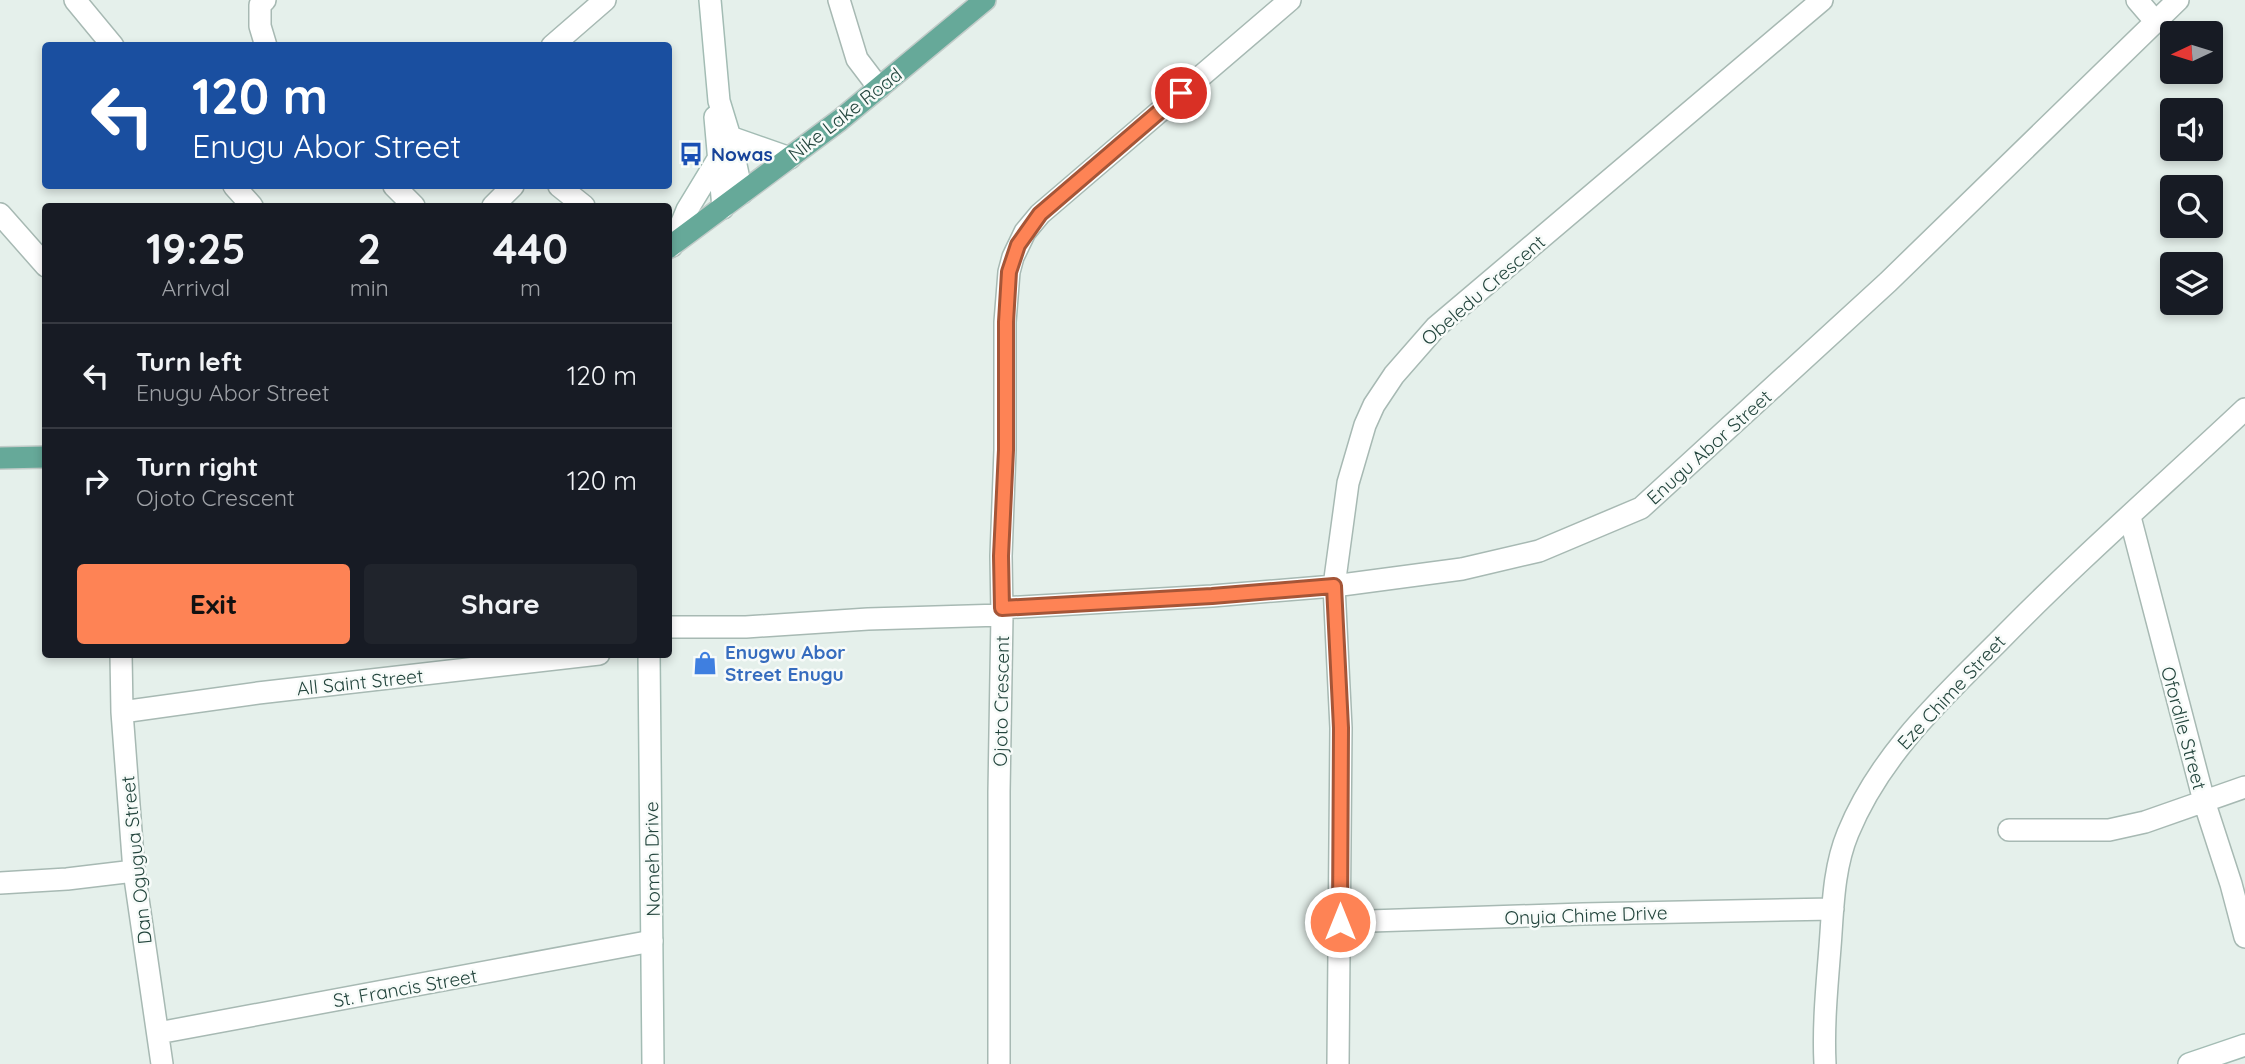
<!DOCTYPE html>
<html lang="en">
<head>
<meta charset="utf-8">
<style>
	:root { --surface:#171b24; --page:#20242c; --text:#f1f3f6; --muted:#9ea1a6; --line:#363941; --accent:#fe8355 }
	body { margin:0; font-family:Quicksand,sans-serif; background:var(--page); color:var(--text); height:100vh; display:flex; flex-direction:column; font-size:26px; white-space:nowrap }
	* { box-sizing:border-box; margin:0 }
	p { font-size:23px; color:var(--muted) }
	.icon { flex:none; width:38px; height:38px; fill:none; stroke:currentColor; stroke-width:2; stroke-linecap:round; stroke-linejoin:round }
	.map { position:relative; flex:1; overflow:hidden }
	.sheet { position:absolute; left:42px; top:203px; width:630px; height:455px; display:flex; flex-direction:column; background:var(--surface); border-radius:7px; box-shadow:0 4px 10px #0003 }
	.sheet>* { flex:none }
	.top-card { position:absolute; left:42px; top:42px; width:630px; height:147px; border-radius:7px; box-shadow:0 4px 10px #0003; background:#1a4fa0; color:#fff; overflow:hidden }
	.needle { width:46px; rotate:266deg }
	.controls { position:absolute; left:2160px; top:21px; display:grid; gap:14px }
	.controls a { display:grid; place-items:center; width:63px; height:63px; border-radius:7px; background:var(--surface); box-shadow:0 4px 10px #0003; font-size:35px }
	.pin { position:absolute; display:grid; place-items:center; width:60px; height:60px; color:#fff; margin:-30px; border:4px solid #fff; border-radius:50%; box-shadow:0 2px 7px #0007 }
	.me { position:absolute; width:77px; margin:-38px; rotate:0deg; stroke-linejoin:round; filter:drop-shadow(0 0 5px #0008) }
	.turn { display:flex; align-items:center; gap:24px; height:147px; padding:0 35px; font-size:32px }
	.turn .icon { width:91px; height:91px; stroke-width:2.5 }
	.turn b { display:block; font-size:49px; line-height:60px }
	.eta { display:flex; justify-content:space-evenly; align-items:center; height:119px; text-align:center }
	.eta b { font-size:42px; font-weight:800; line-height:49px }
	.primary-button { display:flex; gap:14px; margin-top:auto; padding:14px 35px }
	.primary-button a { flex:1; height:80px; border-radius:7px; background:var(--accent); color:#111; font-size:28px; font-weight:800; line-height:80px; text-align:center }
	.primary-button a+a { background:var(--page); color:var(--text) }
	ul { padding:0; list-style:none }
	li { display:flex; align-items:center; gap:21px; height:105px; padding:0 35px; border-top:2px solid var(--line) }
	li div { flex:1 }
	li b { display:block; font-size:26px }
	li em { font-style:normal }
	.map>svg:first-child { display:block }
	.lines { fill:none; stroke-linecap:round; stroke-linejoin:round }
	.street-casing { stroke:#a7b9b3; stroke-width:24 }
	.secondary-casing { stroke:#a3bcb4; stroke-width:24 }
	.primary-casing { stroke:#c1cbc8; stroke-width:24 }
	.street { stroke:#fff; stroke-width:21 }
	.secondary { stroke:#fff; stroke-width:21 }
	.primary { stroke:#66a999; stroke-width:21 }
	.route-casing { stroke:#a55537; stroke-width:18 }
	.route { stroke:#fe8355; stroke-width:12 }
	.labels { text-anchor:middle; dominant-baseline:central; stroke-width:5; stroke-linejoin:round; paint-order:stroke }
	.street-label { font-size:19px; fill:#22443c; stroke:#f7fbf9 }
	.transit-label { font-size:19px; font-weight:bold; fill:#164399; stroke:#f7fbf9; text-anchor:start }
	.shop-label { font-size:19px; font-weight:bold; fill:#366cbe; stroke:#f7fbf9; text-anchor:start }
</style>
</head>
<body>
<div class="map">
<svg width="2245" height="1064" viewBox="0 0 2245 1064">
	<rect width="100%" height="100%" fill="#e5f0eb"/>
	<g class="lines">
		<!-- street casing -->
		<g class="street-casing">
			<path id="street" d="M75,0l38,46
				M265,0l-5,5v21l6,20
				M839,0l18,59 22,29
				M2137,0l18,21
				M552,46l53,-46
				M234,186l18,20
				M394,186l20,20
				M559,186l25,20
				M493,206l20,-20
				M0,214l46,52
				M2130,517l74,284 27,83 14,53
				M1002,608l210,-12 122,-10 128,-17 77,-18 102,-43 247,-226 290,-282
				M668,627h78l122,-8 134,-4
				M121,654l1,58 12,159 28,193
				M122,712l136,-19 341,-39
				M2009,830h100l36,-8 100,-35
				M0,883l67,-4 67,-8
				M1340,922l243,-8 250,-5
				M158,1033l494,-92
				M999,1064v-272l3,-177 -1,-59 4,-106v-128l4,-50 4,-15 12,-25 15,-18 250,-214
				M1338,1064l3,-336 -7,-142 14,-103 17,-58 9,-20 20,-30 42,-48 386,-327
				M1825,1064c-2,-39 2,-78 5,-117 3,-38 3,-78 18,-114 32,-78 92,-133 150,-191 79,-81 165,-156 247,-233"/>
		</g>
		<!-- secondary casing -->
		<g class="secondary-casing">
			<path id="secondary" d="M710,0l9,101 11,36 12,56
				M715,117l8,91
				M730,137l60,21
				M672,246l15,-36 31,-51
				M649,654l4,410
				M2189,1064l56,-19"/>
		</g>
		<!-- primary casing -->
		<g class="primary-casing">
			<path id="primary" d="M668,248l172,-128 145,-120
				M0,458l46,-1"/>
		</g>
		<!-- street -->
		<use href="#street" class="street"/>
		<!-- secondary -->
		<use href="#secondary" class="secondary"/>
		<!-- primary -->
		<use href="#primary" class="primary"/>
	</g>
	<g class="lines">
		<!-- route casing -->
		<g class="route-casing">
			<path id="route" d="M1181,93l-141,121 -22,31 -9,27 -3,50v128l-5,106 1,52 210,-12 122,-10 7,142 -1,194"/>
		</g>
		<!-- route -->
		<use href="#route" class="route"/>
	</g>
	<!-- icons -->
	<defs>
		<g id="bus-bare" transform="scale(1.89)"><path d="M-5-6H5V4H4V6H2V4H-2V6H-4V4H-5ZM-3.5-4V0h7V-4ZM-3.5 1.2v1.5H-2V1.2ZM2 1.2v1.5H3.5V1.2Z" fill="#1a4fb4" stroke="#f7fbf9" stroke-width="2.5" paint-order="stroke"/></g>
		<g id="shop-bare" transform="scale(1.89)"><path d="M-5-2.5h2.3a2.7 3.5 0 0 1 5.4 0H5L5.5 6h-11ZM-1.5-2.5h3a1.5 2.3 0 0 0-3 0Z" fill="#3f7fe0" stroke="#f7fbf9" stroke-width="2.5" paint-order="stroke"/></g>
	</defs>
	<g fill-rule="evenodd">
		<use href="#bus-bare" x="691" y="154"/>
		<use href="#shop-bare" x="705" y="663"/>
	</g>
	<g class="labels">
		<!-- street labels -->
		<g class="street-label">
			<text transform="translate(845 114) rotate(-38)">Nike Lake Road</text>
			<text transform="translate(1483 290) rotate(-41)">Obeledu Crescent</text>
			<text transform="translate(1709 447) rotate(-42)">Enugu Abor Street</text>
			<text transform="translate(360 682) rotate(-6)">All Saint Street</text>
			<text transform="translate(1951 692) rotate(-47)">Eze Chime Street</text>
			<text transform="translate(1001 701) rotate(-89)">Ojoto Crescent</text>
			<text transform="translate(2184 728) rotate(75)">Ofordile Street</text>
			<text transform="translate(652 859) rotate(-91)">Nomeh Drive</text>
			<text transform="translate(136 860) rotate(-96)">Dan Ogugua Street</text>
			<text transform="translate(1586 915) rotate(-2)">Onyia Chime Drive</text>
			<text transform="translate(405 988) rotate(-10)">St. Francis Street</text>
		</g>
		<!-- transit labels -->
		<g class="transit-label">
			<text x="711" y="154">Nowas</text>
		</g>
		<!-- shop labels -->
		<g class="shop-label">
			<text x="725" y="652">Enugwu Abor<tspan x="725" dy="22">Street Enugu</tspan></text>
		</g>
	</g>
</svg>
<div class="controls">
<a><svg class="needle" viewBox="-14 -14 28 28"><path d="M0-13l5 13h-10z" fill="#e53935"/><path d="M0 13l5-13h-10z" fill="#9ea1a6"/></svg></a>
<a><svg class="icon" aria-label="sound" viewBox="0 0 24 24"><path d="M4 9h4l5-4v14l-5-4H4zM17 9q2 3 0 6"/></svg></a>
<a><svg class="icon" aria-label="search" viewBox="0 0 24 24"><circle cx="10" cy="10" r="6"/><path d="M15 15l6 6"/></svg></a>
<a><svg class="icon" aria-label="layers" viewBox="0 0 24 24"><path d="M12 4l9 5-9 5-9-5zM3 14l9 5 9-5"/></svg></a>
</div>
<div class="pin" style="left:1181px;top:93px;background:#d93025"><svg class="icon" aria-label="arrive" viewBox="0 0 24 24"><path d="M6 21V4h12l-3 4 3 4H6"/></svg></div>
<svg class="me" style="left:1340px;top:922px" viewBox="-20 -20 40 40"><circle r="17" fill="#fe8355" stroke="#fff" stroke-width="3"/><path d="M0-11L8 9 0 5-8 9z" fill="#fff"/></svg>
<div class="top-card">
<div class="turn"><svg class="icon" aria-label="left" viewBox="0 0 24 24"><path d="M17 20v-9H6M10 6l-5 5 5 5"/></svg><div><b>120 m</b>Enugu Abor Street</div></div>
</div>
<section class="sheet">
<div class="eta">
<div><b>19:25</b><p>Arrival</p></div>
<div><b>2</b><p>min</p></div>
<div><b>440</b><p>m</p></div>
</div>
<ul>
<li><svg class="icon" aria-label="left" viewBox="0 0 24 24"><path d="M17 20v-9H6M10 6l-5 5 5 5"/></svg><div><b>Turn left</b><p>Enugu Abor Street</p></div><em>120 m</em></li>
<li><svg class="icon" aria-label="right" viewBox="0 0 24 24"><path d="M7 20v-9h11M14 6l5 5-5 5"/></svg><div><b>Turn right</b><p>Ojoto Crescent</p></div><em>120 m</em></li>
</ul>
<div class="primary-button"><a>Exit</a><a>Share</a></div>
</section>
</div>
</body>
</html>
